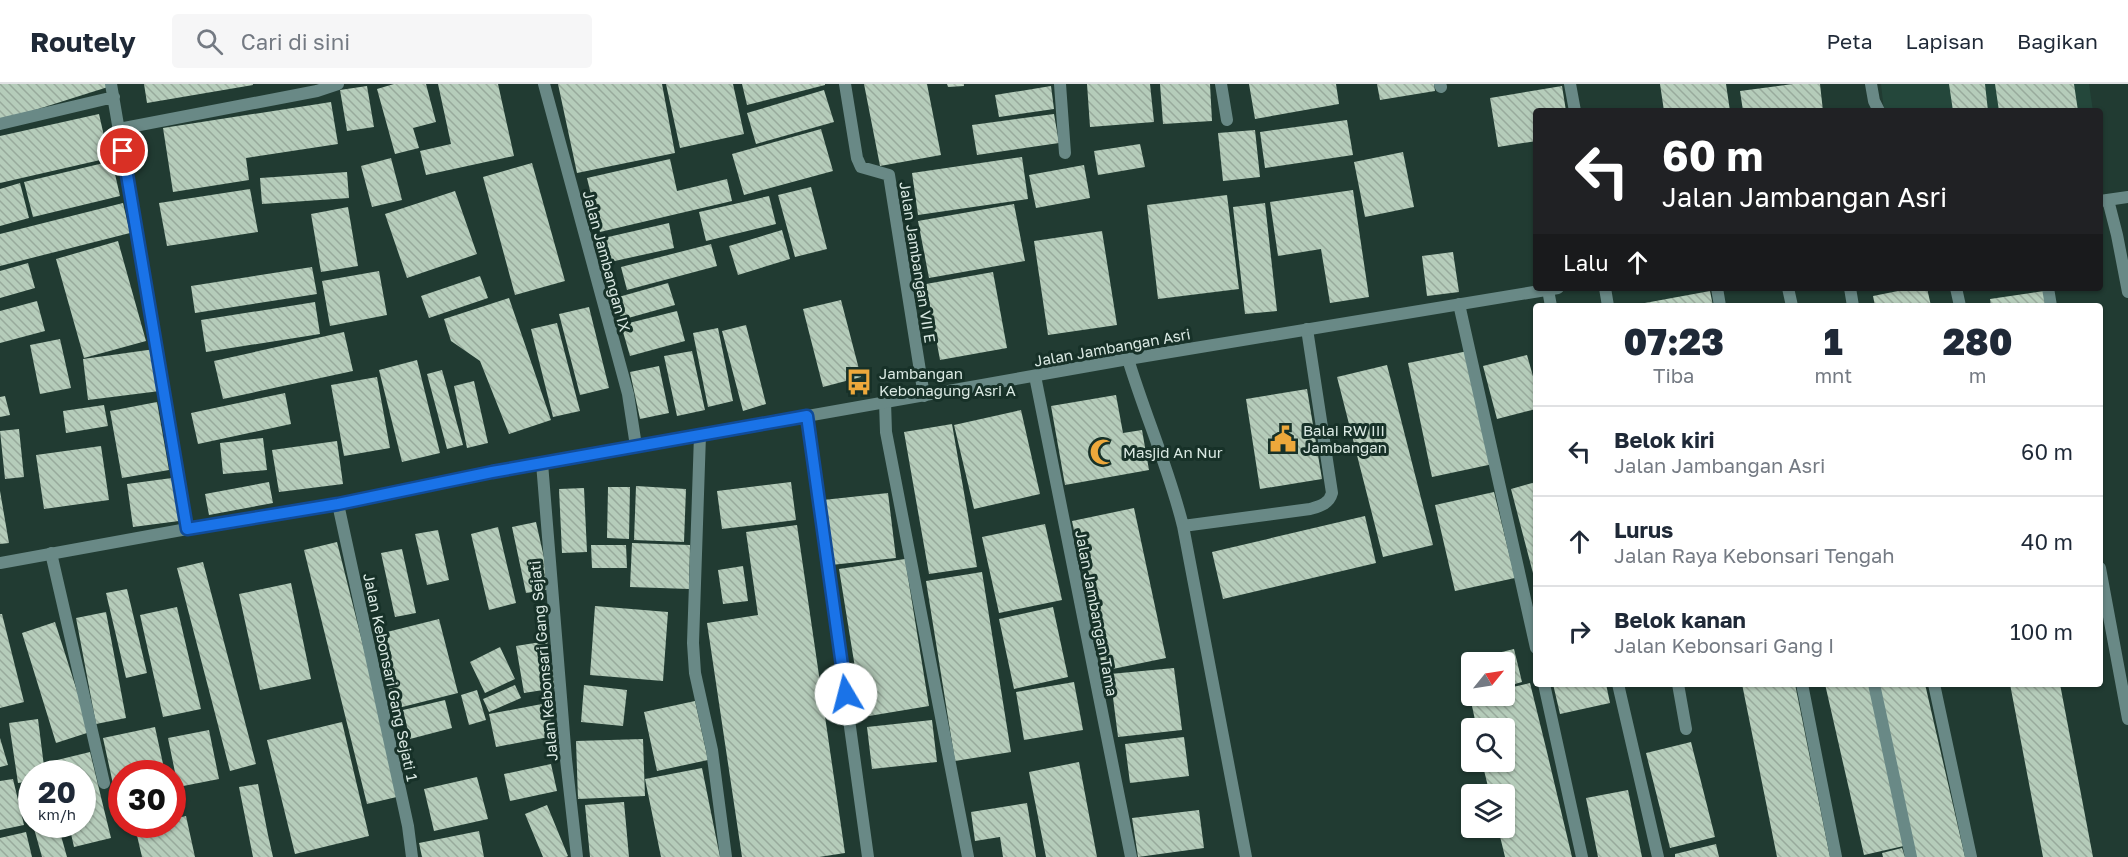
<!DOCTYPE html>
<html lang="id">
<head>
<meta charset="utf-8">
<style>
	:root { --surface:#fff; --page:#f6f6f7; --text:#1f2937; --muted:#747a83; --line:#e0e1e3 }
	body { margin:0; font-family:"Golos Text",sans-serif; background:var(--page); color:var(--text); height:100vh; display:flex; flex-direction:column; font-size:22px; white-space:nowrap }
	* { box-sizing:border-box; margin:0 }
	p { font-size:20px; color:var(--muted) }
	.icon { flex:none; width:33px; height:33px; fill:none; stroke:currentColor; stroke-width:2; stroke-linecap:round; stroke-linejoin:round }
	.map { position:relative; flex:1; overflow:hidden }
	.drawer { position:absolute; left:1533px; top:219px; width:570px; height:384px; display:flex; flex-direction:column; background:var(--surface); border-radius:6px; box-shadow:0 2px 4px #0004 }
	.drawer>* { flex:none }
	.guide { position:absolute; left:1533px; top:24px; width:570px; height:183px; border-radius:6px; box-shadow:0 2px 4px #0004; background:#202124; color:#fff; overflow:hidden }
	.needle { width:39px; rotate:60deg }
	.controls { position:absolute; left:1461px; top:568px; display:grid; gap:12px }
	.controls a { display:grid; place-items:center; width:54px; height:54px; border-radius:6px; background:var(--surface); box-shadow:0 2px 4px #0004; font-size:30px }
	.speed { position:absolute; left:18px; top:676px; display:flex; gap:12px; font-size:30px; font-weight:700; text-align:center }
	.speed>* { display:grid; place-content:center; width:78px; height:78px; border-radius:50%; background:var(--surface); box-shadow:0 2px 4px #0004; line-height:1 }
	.speed small { font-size:15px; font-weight:400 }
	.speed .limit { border:9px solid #d22; background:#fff; color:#111 }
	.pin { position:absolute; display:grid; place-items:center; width:51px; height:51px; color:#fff; margin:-26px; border:3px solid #fff; border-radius:50%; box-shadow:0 2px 6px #0007 }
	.me { position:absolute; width:66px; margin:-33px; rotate:352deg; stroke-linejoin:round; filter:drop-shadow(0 0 4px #0008) }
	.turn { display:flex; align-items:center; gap:21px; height:126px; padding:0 30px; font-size:27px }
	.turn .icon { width:78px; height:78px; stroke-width:2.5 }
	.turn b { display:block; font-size:42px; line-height:51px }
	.then { display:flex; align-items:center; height:57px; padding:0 30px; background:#0003; gap:12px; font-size:22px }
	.eta { display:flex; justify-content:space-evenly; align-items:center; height:102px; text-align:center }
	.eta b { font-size:36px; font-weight:800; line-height:42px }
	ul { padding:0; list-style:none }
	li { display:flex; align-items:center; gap:18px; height:90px; padding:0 30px; border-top:2px solid var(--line) }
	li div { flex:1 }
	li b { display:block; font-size:22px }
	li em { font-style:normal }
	header { display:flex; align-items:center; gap:36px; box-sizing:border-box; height:84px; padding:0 30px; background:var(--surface); border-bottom:2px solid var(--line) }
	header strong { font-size:28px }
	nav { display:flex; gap:33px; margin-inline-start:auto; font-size:21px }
	.search { width:420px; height:54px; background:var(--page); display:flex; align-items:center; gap:15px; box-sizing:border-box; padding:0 21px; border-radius:6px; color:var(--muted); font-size:22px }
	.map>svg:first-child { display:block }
	.built { fill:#24473b }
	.building { fill:url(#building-back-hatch) }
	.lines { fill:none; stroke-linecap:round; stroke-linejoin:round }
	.service { stroke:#698986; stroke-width:12 }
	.minor { stroke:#698986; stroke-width:12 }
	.tertiary { stroke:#698986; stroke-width:12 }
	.route-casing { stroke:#114b97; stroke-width:15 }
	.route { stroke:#1a73e8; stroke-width:10 }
	.labels { text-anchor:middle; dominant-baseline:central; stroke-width:6; stroke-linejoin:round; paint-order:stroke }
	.street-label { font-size:15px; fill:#dae9e3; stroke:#173128 }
	.poi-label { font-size:15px; fill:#dae9e3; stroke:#173128; text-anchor:start }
</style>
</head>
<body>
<header>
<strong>Routely</strong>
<div class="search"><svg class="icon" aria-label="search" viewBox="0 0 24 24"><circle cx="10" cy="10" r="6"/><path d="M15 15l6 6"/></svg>Cari di sini</div>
<nav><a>Peta</a><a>Lapisan</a><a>Bagikan</a></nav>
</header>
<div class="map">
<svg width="2128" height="773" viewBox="0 0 2128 773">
	<defs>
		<pattern id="building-back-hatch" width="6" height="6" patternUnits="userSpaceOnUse" patternTransform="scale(1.5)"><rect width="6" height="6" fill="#b5ccba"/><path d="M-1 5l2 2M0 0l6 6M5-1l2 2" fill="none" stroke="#98aa9c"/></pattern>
	</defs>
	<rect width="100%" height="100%" fill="#213b32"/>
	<!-- built -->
	<path class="built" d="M1881,0h208l4,27h-209z"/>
	<!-- building -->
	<path class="building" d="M0,0h107l1,3 -108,34z
		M144,0h109v1l-106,18z
		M394,0h32l10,38 -23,6 6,20 -24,6 -18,-65z
		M438,0h60l16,72 -88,19 -6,-24 31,-7z
		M558,0h104l13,69 -98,20z
		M666,0h67l11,50 -64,14z
		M742,0h83v1l-78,20z
		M864,0h63l14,71 -61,11z
		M947,0h17v2l-16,1z
		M1087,0h63l4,38 -64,5z
		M1160,0h50l2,37 -49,3z
		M1249,0h87l3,20 -84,15z
		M1377,0h57l1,7 -55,9z
		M1660,0h66l4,27h-66z
		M1793,0h27l3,27h-80l-3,-20z
		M1949,0h36l3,27h-35z
		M1995,0h79l4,27h-79z
		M367,2l7,41 -27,4 -7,-41z
		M1051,2l3,23 -55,8 -4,-22z
		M1562,2l4,25h-30v30l-38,6 -8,-49z
		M824,6l10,32 -78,22 -9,-31z
		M331,18l7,42 -92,14 3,22 -76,12 -10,-64z
		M99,30l10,44 -109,25v-47z
		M1054,30l5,29 -82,12 -5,-30z
		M1347,36l6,35 -88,13 -5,-36z
		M821,45l12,42 -89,24 -12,-41z
		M1255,46l5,47 -37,4 -5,-48z
		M1140,60l5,23 -47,8 -4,-24z
		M1403,68l11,55 -49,10 -11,-55z
		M1022,73l6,42 -110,16 -6,-42z
		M391,74l11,42 -30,7 -11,-41z
		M670,75l7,32 50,-12 5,22 -132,31 -13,-54z
		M112,77l8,35 -87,21 -9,-35z
		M532,79l33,118 -50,14 -32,-118z
		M1084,81l6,33 -54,10 -7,-33z
		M347,88l2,26 -87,6 -2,-26z
		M20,99l9,35 -29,8v-37z
		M811,103l16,62 -32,8 -17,-62z
		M250,105l8,43 -91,14 -8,-43z
		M1353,106l16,107 -39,6 -9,-54 -43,7 -8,-54z
		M455,107l22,63 -70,24 -22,-64z
		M1227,111l12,94 -81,10 -11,-94z
		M769,112l7,28 -70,17 -7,-29z
		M123,119l7,30 -130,33v-32z
		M1265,119l12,108 -32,3 -12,-107z
		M1014,120l11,57 -96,17 -11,-57z
		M348,123l10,59 -37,6 -10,-58z
		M669,139l5,25 -73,16 -6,-24z
		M782,146l8,29 -52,16 -9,-29z
		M1102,147l15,94 -69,10 -14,-94z
		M118,157l28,100 -62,17 -28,-99z
		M711,160l6,22 -90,24 -6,-23z
		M1453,168l6,40 -32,4 -5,-40z
		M28,179l7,25 -35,10v-27z
		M312,183l5,27 -122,19 -4,-27z
		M379,187l8,44 -57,11 -8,-45z
		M993,188l14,76 -67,12 -14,-76z
		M480,192l8,22 -59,20 -8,-22z
		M668,199l7,22 -54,15 -6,-22z
		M1913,204h14l4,18h-56l-2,-10z
		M1710,207l3,15h-79v-1z
		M2044,207l3,15h-56l-1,-7z
		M509,214l42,122 -42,14 -29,-73 -29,-20 -7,-22z
		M841,216l20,77 -38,10 -20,-78z
		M37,217l8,30 -45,12v-32z
		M315,218l5,32 -114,18 -5,-32z
		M589,223l20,81 -29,7 -21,-81z
		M677,227l8,30 -55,15 -9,-31z
		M557,239l23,88 -27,6 -22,-88z
		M746,241l20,79 -23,7 -21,-80z
		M718,244l15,73 -25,6 -15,-74z
		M344,248l9,39 -130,28 -9,-38z
		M60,255l11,49 -31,6 -10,-49z
		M155,265l5,42 -72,9 -5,-41z
		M692,267l13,59 -28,6 -13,-60z
		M1468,267l25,113 -61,13 -24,-114z
		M1527,271l9,32v22l-39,10 -14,-53z
		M417,276l23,93 -38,9 -23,-92z
		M1387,281l46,180 -50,12 -46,-180z
		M659,282l10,47 -29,6 -10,-47z
		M442,286l21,75 -16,4 -20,-75z
		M377,293l13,71 -46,8 -13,-71z
		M474,297l14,62 -21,5 -13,-62z
		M1307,305l15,90 -62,10 -14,-90z
		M285,309l6,31 -93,20 -7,-31z
		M1116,311l7,38 19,-3 7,40 -84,15 -14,-79z
		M5,312l5,19 -10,2v-20z
		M157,318l12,68 -47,8 -12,-67z
		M104,321l4,21 -42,7 -3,-22z
		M1021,326l19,84 -66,15 -20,-84z
		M952,340l25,143 -48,7 -25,-142z
		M19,345l5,48 -19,2 -5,-48z
		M263,354l4,32 -44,4 -3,-31z
		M337,357l6,43 -64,8 -7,-42z
		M101,362l8,54 -65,9 -8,-54z
		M172,394l7,43 -46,6 -6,-43z
		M269,398l4,21 -64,12 -4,-21z
		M791,398l5,38 -74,9 -5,-38z
		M1536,398v99h-1l-24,-92z
		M636,402l50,3 -2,53 -50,-2z
		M608,403h22l-1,52 -22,-1z
		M584,404l3,64 -25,1 -3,-64z
		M0,407l9,52 -9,1z
		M1494,408l21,86 -60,13 -20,-86z
		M888,409l8,65 -65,7 -8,-65z
		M1134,424l32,150 -63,13 -31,-150z
		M1365,432l11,47 -153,36 -11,-47z
		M536,438l15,67 -25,4 -14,-66z
		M1045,440l17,76 -63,13 -17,-76z
		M797,441l48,328 -26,4h-77l-35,-234 51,-8 -12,-83z
		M498,443l18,76 -27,7 -18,-76z
		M438,446l11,50 -22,5 -12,-51z
		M337,458l64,254 -34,8 -63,-254z
		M632,459l58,2 -1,44 -59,-2z
		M591,461h35l1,23h-35z
		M402,465l14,64 -21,4 -14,-64z
		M905,475l24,147 -66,11 -24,-148z
		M203,478l53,202 -26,7 -53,-203z
		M743,482l5,35 -25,3 -5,-34z
		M982,488l29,180 -56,9 -29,-180z
		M291,499l20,96 -51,11 -21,-96z
		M127,505l20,84 -21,5 -20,-85z
		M595,522l73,6 -5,69 -73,-6z
		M177,523l24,102 -38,8 -23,-102z
		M1053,523l15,70 -54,12 -15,-70z
		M106,528l20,106 -30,6 -20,-106z
		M0,530h2l22,88 -24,6z
		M439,535l19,74 -64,16 -19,-74z
		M55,538l35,110 -34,11 -34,-110z
		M547,557l9,47 -32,5 -8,-47z
		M500,563l15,32 -30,14 -15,-31z
		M1514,565l8,33 -18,5v-24h-34l-1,-3z
		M1174,584l8,62 -64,7 -8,-63z
		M1074,598l9,48 -59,10 -8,-48z
		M1530,599l16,65 26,109h-67l-7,-29h6v-33h-14l-8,-33h22v-33h-27l-7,-32 34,-1v-7z
		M1553,600h53l4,19 -50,11z
		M1742,600h53l35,173h-53z
		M1825,600h47l36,161 -44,10z
		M1875,600h50l40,173h-50z
		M2010,600h50l33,173h-50z
		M515,601l6,13 -32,14 -6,-13z
		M584,601l43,5 -4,36 -42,-4z
		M477,606l9,30 -17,5 -8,-30z
		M445,616l7,28 -42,11 -7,-29z
		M695,617l13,59 -51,11 -13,-59z
		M547,619l7,33 -58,11 -7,-33z
		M38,635l7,55h-13v7l-14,2 -9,-60z
		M932,636l5,42 -65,7 -5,-42z
		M342,638l27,114 -74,18 -28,-114z
		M155,643l10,46 -43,1v8l-9,2 -10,-46z
		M209,646l10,49 -41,8 -10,-49z
		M1184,653l5,39 -59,7 -5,-39z
		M0,654l8,27 -8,2z
		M643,655l2,57 -67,3 -2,-58z
		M1691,658l24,95 -45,11 -24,-95z
		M90,668l21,86 -37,9 -5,-22h13v-51h-26l-3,-13z
		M1079,678l18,95h-51l-17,-85z
		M551,680l6,27 -47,10 -6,-27z
		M702,684l18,89h-59l-16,-78z
		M477,693l11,42 -54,12 -10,-42z
		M13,695l11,46 -24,5v-49z
		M258,700l10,51 5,22h-20l-14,-70z
		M1628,706l14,67h-44l-12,-59z
		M32,707v24h-1l-6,-23z
		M624,718l5,55h-39l-5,-52z
		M1027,719l9,54h-33l-3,-20 -25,4 -4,-29z
		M547,721l21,51 -2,1h-23l-18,-43z
		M1199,726l5,38 -66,9 -6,-39z
		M186,732l9,41h-53l-7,-30 11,-2h26v-6z
		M33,741h25l9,32h-25z
		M479,747l5,26h-62l-3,-14z
		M26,748l6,25h-32v-19z
		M1716,760l3,13h-44v-3z
		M1902,764l3,9h-22l-1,-4z"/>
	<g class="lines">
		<!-- service -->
		<path class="service" d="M1871,0l3,17 5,10
			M1956,204l4,18
			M1128,275c17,56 41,110 55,167l63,331
			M1183,442l127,-17c10,-3 19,-5 22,-16l-25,-164
			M51,469l53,230"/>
		<!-- minor -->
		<path class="minor" d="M111,0l76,445
			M544,0l84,310 8,52
			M845,0l12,74 4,9 28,8 35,221
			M1060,0l5,69
			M1221,0l6,36
			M1440,0l1,3
			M1570,0l5,27
			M0,40l114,-27
			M119,45l198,-38 21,-7
			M2108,116l9,35 11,57
			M1605,204l3,18
			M1717,204l3,18
			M1788,204l4,18
			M1850,204l3,18
			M2048,204l3,18
			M1548,206l3,16
			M1459,220l77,344
			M1035,292l96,481
			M885,318l1,30 82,425
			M807,332l61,441
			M700,351l-7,208 2,30 17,77 14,107
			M542,379l24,296 11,98
			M338,420l70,322 4,31
			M2100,484l28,151
			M1544,600l38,173
			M1618,600l40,173
			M1678,600l8,45
			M1802,600l34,173
			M1874,600l37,173
			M1934,600l37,173"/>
		<!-- tertiary -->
		<path class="tertiary" d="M2100,117l28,-4
			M0,479l187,-34 151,-25 154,-32 636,-113 430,-71"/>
	</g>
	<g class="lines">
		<!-- route casing -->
		<g class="route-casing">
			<path id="route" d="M123,67l64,378 151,-25 154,-32 315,-56 39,278"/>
		</g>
		<!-- route -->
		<use href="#route" class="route"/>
	</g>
	<!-- icons -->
	<defs>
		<g id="bus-bare" transform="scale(2.07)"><path d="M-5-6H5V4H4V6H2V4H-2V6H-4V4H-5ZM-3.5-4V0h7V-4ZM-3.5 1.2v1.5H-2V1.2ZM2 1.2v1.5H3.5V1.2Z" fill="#eda83b" stroke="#173128" stroke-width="2.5" paint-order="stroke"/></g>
		<g id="civic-bare" transform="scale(2.07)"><path d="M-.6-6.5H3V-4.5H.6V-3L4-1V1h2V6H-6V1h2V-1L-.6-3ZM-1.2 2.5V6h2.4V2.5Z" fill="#eda83b" stroke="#173128" stroke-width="2.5" paint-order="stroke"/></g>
		<g id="mosque-bare" transform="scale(2.07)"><path d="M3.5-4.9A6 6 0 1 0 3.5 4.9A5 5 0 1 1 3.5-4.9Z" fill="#eda83b" stroke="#173128" stroke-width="2.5" paint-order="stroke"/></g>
	</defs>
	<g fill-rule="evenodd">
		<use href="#bus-bare" x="859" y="298"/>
		<use href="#civic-bare" x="1283" y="355"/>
		<use href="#mosque-bare" x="1103" y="368"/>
	</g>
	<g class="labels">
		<!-- street labels -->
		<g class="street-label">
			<text transform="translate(607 177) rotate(75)">Jalan Jambangan IX</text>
			<text transform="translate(918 178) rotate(81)">Jalan Jambangan VII E</text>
			<text transform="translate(1112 263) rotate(-10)">Jalan Jambangan Asri</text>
			<text transform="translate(1097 529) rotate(79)">Jalan Jambangan Tama</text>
			<text transform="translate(543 577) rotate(-95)">Jalan Kebonsari Gang Sejati</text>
			<text transform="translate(391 593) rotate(78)">Jalan Kebonsari Gang Sejati 1</text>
		</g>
		<!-- poi labels -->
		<g class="poi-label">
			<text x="879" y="289">Jambangan<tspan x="879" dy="17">Kebonagung Asri A</tspan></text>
			<text x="1303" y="346">Balai RW III<tspan x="1303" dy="17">Jambangan</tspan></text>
			<text x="1123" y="368">Masjid An Nur</text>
		</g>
	</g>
</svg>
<div class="controls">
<a><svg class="needle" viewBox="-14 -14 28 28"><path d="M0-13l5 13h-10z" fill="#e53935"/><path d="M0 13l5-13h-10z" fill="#747a83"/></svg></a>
<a><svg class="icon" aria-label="search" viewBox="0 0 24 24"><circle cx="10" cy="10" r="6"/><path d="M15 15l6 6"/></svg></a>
<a><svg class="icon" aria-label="layers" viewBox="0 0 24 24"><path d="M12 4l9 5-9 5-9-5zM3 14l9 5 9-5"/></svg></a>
</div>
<div class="speed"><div>20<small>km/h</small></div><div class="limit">30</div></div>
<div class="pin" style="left:123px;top:67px;background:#d93025"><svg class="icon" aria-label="arrive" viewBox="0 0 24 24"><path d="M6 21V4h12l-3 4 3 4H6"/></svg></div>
<svg class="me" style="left:846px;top:610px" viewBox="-20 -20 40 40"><circle r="19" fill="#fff"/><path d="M0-13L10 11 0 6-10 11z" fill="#1a73e8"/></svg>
<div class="guide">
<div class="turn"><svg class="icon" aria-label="left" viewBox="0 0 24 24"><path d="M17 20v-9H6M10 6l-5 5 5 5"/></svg><div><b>60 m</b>Jalan Jambangan Asri</div></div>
<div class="then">Lalu<svg class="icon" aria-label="ahead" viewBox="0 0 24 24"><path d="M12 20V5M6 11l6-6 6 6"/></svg></div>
</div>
<section class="drawer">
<div class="eta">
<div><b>07:23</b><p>Tiba</p></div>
<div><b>1</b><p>mnt</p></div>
<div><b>280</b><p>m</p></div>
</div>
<ul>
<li><svg class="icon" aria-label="left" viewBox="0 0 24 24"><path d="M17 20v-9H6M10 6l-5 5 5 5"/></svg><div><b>Belok kiri</b><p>Jalan Jambangan Asri</p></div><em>60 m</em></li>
<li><svg class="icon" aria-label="ahead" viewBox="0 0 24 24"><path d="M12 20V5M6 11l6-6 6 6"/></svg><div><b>Lurus</b><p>Jalan Raya Kebonsari Tengah</p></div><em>40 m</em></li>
<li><svg class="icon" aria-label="right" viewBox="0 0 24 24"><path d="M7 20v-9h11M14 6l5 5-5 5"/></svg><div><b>Belok kanan</b><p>Jalan Kebonsari Gang I</p></div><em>100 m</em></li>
</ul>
</section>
</div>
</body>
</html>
